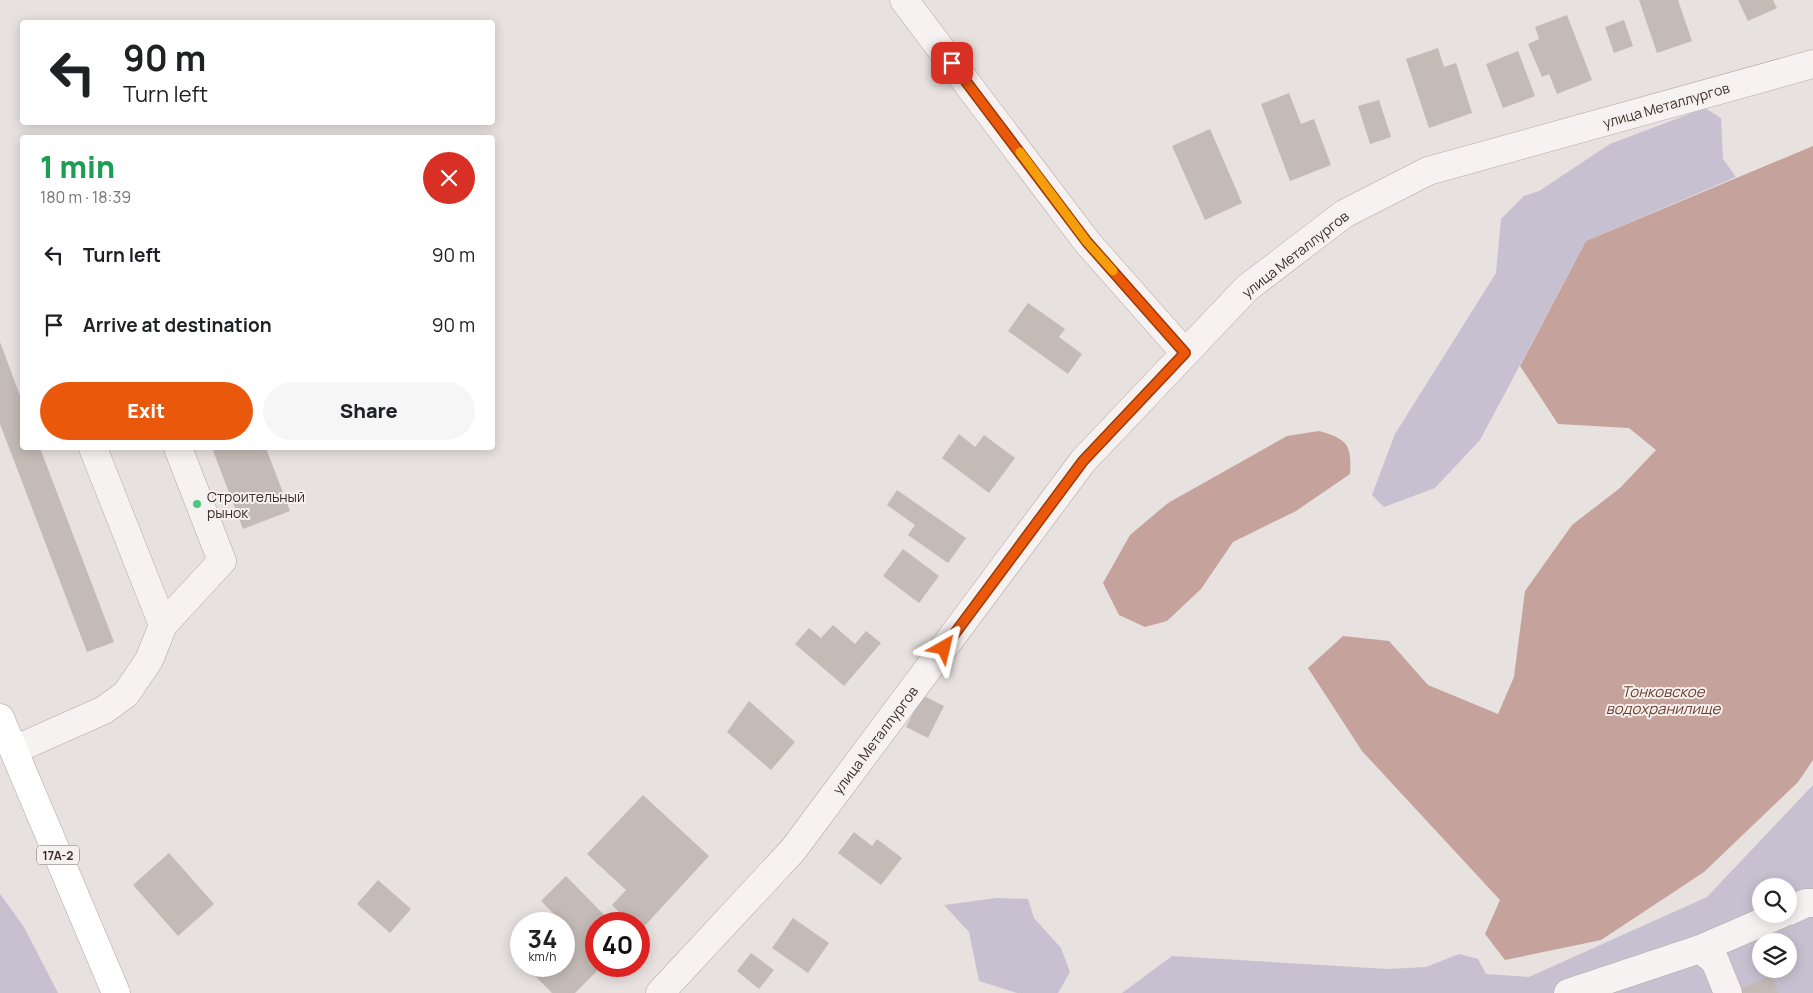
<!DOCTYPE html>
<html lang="en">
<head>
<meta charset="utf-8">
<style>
	:root { --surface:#fff; --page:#f6f6f6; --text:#202124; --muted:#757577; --accent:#ea580c }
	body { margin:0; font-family:Manrope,sans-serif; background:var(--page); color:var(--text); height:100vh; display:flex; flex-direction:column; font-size:19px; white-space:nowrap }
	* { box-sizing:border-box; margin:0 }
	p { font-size:16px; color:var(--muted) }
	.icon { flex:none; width:28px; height:28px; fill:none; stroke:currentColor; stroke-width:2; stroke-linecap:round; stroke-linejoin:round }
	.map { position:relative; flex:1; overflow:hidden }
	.side { position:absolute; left:20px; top:135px; width:475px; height:315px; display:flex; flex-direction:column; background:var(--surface); border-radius:5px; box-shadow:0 2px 12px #0003 }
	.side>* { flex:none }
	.top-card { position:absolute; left:20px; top:20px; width:475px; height:105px; border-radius:5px; box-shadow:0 2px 12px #0003; background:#fff; color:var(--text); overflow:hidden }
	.tools { position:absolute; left:1752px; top:878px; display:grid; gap:10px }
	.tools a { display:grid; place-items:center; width:45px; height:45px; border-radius:50%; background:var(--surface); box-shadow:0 2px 12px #0003; font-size:25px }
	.speed { position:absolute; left:510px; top:912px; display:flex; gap:10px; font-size:25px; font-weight:700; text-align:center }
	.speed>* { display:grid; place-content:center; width:65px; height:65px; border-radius:50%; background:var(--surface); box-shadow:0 2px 12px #0003; line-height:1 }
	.speed small { font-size:12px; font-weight:400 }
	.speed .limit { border:8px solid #d22; background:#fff; color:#111 }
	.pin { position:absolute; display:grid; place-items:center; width:42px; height:42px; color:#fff; margin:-21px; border-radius:10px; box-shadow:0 2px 8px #0006 }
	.me { position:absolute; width:55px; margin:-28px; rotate:37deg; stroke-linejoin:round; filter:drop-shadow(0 0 4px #0008) }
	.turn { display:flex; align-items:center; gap:18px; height:105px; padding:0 20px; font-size:22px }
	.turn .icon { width:65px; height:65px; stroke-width:2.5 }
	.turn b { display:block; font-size:35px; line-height:42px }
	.round { display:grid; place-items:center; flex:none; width:52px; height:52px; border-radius:26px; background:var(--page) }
	.head { display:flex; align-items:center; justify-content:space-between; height:85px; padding:0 20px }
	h1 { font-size:30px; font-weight:800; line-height:38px; color:#1e9e55 }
	.button { display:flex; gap:10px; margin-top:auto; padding:10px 20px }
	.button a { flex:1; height:58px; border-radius:30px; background:var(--accent); color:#fff; font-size:20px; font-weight:800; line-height:58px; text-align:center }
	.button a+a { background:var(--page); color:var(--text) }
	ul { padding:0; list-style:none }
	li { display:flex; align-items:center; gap:15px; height:70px; padding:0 20px }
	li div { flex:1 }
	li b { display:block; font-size:19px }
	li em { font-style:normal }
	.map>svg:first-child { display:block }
	.green { fill:#c7c0d1; fill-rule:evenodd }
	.water { fill:#c5a29b }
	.building { fill:#c4bab6 }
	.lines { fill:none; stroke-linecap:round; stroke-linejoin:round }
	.minor-casing { stroke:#b1a8a5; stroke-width:29 }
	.major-casing { stroke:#b2a39f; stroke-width:29 }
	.minor { stroke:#f6f2f1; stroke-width:28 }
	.major { stroke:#fff; stroke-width:28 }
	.route-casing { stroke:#983908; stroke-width:12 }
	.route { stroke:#ea580c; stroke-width:9 }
	.slow { stroke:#f59e0b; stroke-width:9 }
	.poi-dot { fill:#4ac687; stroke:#f5f0ee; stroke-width:2 }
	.labels { text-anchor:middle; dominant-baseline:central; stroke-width:4; stroke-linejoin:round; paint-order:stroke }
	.shield { fill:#f5f0ee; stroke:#746864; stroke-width:1 }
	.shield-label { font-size:12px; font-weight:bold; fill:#3d2e29 }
	.street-label { font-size:14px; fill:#3d2e29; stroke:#f5f0ee }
	.poi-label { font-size:14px; fill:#3d2e29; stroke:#f5f0ee; text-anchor:start }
	.water-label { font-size:15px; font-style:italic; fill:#6f4035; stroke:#f5f0ee }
</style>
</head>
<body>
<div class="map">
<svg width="1813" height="993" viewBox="0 0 1813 993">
	<rect width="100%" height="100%" fill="#e7e1df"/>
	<!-- green -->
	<path class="green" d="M1705,108l16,10 2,41 13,18 -150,64 -106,199 -45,48 -51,19 -12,-12 23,-61 101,-161 5,-54 23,-23 15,-5 71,-47z
		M1813,785v208h-691l50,-37 216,13 38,-2 33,-13 19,5 8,15 43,3 178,-80zM1761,886h28v28h-28zM1761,941h28v28h-28z
		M0,894l24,33 34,66h-58z
		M997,898l31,1 6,19 27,30 9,24 -12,21h-41l-38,-12 -10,-49 -25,-27z"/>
	<!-- water -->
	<path class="water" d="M1813,146v614l-15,22 -94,90 -103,68 -96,20 -20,-26 15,-34 -138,-149 -54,-83 35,-32 46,5 39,44 70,29 16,-37 11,-86 47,-66 48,-37 36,-38 -27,-22 -71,-4 -38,-58 66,-125z
		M1319,431c28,8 33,13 31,43l-54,37 -63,31 -32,47 -34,32 -22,6 -26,-12 -16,-32 27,-48 38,-32 119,-67z"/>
	<!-- building -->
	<path class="building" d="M1639,0h39l14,41 -35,12z
		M1738,0h35l4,8 -29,13z
		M1567,15l25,65 -35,14 -8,-20 -7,3 -14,-33 11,-5 -4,-12z
		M1624,20l9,26 -19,7 -9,-26z
		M1438,48l6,19 12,-4 16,50 -43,15 -23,-69z
		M1518,51l17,45 -32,12 -17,-44z
		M1289,93l12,31 13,-5 17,46 -41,16 -29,-77z
		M1379,100l12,37 -21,7 -12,-38z
		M1210,129l32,74 -37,17 -33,-74z
		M1028,303l37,26 -6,8 23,17 -14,20 -60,-43z
		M0,342l22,59v47h18l74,194 -27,10 -87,-228z
		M959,434l16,13 9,-12 31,23 -26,35 -47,-35z
		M212,448h54l24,63 -47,18z
		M897,490l69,48 -18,25 -40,-28 7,-10 -28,-20z
		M903,549l36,27 -20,27 -36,-27z
		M833,625l22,19 11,-13 15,12 -37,43 -49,-42 14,-16 12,10z
		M922,695l22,11 -16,32 -22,-11z
		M749,701l46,41 -24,28 -44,-38z
		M643,795l66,61 -70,76v-8h-8l-19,-19 14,-15 -39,-36z
		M854,832l18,14 5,-7 25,19 -21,27 -43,-32z
		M169,853l45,51 -36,32 -45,-51z
		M566,876l47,48h-17v42h6l-27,27h-23l-24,-24 2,-3h34v-32l5,-5 -28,-28z
		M378,880l33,29 -21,24 -33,-29z
		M793,918l36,25 -21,30 -36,-25z
		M751,953l23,17 -15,19 -22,-18z
		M1771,976l7,17h-39l-1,-3z"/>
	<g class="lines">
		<!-- minor casing -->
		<g class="minor-casing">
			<path id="minor" d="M904,0l183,242 98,111
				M93,448l70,177
				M14,750l90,-40 22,-16 23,-34 14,-35 59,-64 -44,-113
				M1789,911l17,-8h7
				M1700,949l81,-35
				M660,993l133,-143 290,-389 164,-173 97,-74 84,-43 385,-107
				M1568,993l132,-44 15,12 13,32"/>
		</g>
		<!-- major casing -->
		<g class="major-casing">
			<path id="major" d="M0,718l116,275"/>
		</g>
		<!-- minor -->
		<use href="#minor" class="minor"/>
		<!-- major -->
		<use href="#major" class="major"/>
	</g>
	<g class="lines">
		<!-- route casing -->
		<g class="route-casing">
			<path id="route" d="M944,648l139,-187 102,-108 -98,-111 -135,-179"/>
		</g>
		<!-- route -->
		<use href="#route" class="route"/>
		<!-- slow -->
		<path class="slow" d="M1020,152l67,90 26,29"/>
	</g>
	<!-- markers -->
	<circle class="poi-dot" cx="197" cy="504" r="5"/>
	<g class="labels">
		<!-- shield labels -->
		<rect class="shield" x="37" y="845.5" width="42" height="19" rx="4"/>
		<g class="shield-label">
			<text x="58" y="855">17А-2</text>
		</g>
		<!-- street labels -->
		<g class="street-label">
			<text transform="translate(1666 105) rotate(-16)">улица Металлургов</text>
			<text transform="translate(1295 254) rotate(-38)">улица Металлургов</text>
			<text transform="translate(875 740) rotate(-53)">улица Металлургов</text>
		</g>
		<!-- poi labels -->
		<g class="poi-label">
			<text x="207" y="496">Строительный<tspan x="207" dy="16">рынок</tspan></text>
		</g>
		<!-- water labels -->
		<g class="water-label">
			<text x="1663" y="691">Тонковское<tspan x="1663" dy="17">водохранилище</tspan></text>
		</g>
	</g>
</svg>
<div class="tools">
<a><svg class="icon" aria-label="search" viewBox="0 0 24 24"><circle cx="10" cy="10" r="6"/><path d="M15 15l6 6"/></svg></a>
<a><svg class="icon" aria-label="layers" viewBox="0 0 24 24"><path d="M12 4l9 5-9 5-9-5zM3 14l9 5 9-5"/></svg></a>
</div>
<div class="speed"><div>34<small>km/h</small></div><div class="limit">40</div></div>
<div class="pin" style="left:952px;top:63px;background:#d93025"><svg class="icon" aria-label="arrive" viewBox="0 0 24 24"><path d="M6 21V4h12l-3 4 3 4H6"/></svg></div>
<svg class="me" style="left:944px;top:648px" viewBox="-20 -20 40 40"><path d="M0-17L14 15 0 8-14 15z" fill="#ea580c" stroke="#fff" stroke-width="4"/></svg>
<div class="top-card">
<div class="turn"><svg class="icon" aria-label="left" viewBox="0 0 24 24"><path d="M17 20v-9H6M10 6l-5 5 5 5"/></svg><div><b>90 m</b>Turn left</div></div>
</div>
<section class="side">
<div class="head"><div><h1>1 min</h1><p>180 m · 18:39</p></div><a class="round" style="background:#d93025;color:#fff"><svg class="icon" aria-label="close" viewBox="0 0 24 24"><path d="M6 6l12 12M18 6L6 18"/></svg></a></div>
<ul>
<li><svg class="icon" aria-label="left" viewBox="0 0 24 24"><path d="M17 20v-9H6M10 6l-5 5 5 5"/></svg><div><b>Turn left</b></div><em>90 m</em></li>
<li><svg class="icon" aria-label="arrive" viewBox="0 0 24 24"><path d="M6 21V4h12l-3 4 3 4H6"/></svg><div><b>Arrive at destination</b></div><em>90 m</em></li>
</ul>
<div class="button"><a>Exit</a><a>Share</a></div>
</section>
</div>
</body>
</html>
